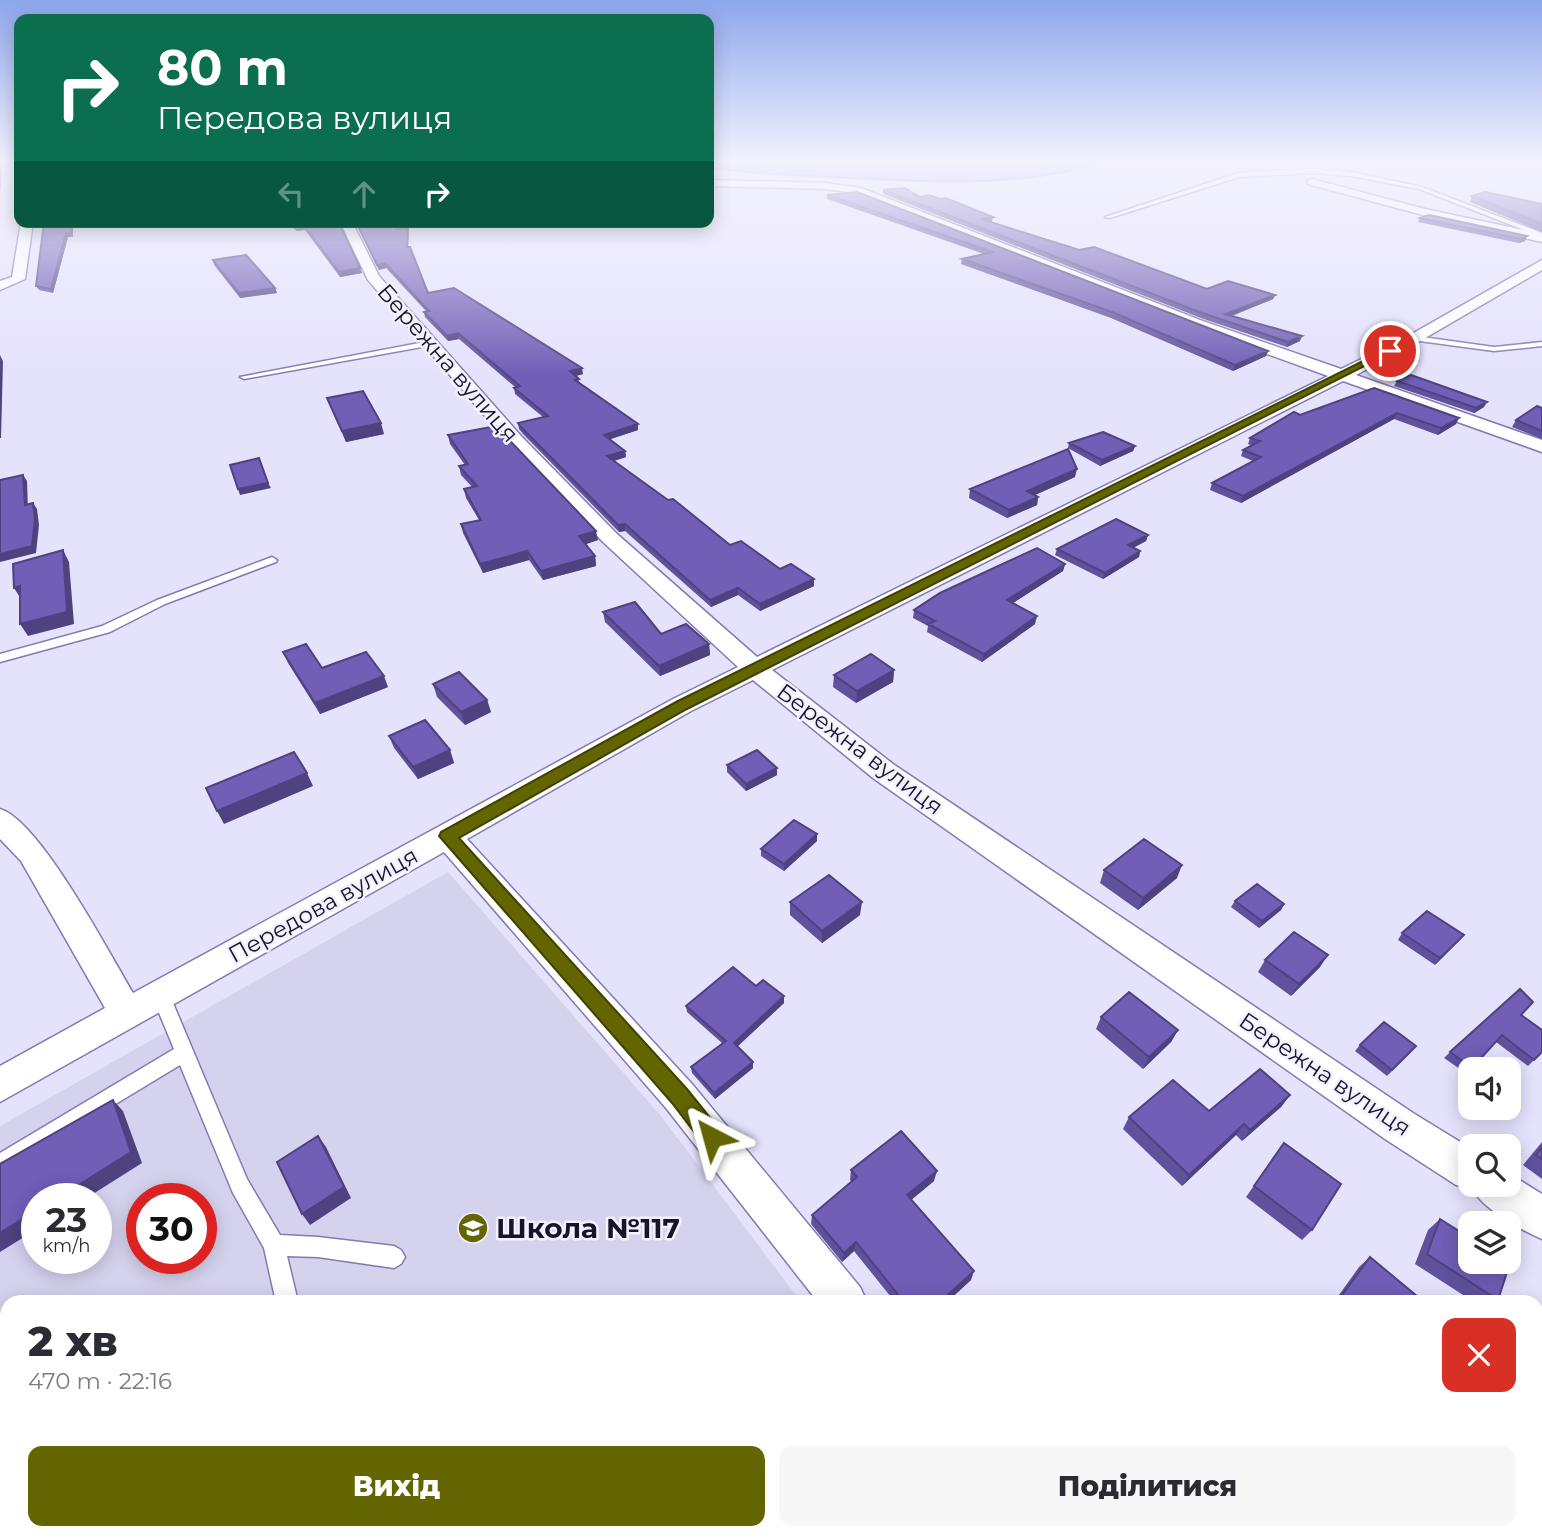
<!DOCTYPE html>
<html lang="uk">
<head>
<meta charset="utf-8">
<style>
	:root { --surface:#fff; --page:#f7f7f7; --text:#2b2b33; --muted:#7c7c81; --accent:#636500 }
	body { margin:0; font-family:Montserrat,sans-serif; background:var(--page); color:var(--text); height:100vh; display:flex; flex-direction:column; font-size:26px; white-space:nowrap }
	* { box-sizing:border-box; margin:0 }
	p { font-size:23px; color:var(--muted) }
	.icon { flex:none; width:38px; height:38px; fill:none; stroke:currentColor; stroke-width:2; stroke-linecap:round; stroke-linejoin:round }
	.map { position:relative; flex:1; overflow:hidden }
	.panel { position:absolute; left:0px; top:1295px; width:1544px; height:245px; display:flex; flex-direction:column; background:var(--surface); border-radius:21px 21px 0 0; box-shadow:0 4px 18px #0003 }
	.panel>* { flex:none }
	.top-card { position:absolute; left:14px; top:14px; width:700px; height:214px; border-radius:14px; box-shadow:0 4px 18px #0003; background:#0b6e4f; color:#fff; overflow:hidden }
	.controls { position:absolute; left:1458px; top:1057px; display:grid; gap:14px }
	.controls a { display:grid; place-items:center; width:63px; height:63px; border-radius:14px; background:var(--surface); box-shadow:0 4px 18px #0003; font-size:35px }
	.speed { position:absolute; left:21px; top:1183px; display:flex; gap:14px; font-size:35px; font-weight:700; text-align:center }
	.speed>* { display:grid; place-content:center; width:91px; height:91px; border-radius:50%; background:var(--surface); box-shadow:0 4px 18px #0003; line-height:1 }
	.speed small { font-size:18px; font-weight:400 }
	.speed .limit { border:10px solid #d22; background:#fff; color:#111 }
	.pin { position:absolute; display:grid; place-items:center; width:60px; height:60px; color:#fff; margin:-30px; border:4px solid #fff; border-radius:50%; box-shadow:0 2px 7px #0007 }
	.me { position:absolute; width:77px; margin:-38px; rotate:321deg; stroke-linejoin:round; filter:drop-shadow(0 0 5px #0008) }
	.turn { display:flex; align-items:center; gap:24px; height:147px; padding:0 28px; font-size:32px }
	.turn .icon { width:91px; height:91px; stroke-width:2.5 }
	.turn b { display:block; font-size:49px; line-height:60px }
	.lanes { display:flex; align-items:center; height:66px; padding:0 28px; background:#0003; justify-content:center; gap:35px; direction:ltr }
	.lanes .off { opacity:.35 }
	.round { display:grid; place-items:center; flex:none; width:74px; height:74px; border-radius:14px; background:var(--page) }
	.overview { display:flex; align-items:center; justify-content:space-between; height:119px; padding:0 28px }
	h1 { font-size:42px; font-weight:800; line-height:52px }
	.action { display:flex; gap:14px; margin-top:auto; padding:14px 28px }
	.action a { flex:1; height:80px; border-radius:14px; background:var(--accent); color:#fff; font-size:28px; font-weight:800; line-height:80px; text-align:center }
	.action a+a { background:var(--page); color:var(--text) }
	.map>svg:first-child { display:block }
	.built { fill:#d5d2ee; fill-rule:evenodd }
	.water { fill:#a594f2; stroke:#7b6eb6; stroke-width:2 }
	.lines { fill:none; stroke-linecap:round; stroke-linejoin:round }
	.service-casing { stroke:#837ab4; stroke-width:3 }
	.minor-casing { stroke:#837ab4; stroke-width:3 }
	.service { fill:#fff; fill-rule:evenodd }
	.minor { fill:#fff; fill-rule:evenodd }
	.wall { fill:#60519d }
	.shaded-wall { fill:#4e4280 }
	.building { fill:#705eb7; stroke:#4e4280; stroke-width:2 }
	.route { fill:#636500; stroke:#404200; stroke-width:2 }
	.labels { text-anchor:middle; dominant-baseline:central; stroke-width:5; stroke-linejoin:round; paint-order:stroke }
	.street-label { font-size:23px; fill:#18142a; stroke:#f2f1fe }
	.near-poi-label { font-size:28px; font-weight:bold; fill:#18142a; stroke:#f2f1fe; text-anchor:start }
</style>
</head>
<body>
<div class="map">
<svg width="1542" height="1540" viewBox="0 0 1542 1540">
	<rect width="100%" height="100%" fill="#e5e2fc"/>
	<!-- built -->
	<path class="built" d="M448,872l213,244 140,186h-794v231h884v7h-891v-414zM37,1199h59v59h-59zM142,1199h59v59h-59z"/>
	<!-- water -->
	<path class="water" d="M709,160h400c-86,29 -182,22 -272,17 -43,-2 -86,-3 -128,-10z"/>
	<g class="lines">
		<!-- service casing -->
		<g class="service-casing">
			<path id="service" d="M1313,169l38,3 71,15 120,46v4l-123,-48 -68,-13 -38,-3 -74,4 -129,41 -5,-1 133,-44z
				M1415,336l79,11 48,-5v4l-48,5 -82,-11 -1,-2z
				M430,341h3v4l-189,34 -4,-2z
				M272,557l5,3 -1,2 -111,42 -55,28 -110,30v-8l102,-28 55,-26z
				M161,989l6,2 3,5 77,183 33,56 38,2 76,9 7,4 4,7 -4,7 -7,4 -76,-11 -31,-1 11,46h-22l-12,-54 -31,-55 -53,-128 -180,109v-21l174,-104 -22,-53 3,-5z
				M105,1533h32l-3,7h-32z"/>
		</g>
		<!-- minor casing -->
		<g class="minor-casing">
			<path id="minor" d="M1312,179l113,30 117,25v8l-119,-27 -115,-31v-4z
				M709,180l117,3 35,5 339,132 141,49 69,-34 132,-75v10l-122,71 -64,34 186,65v12l-199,-71 -571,289 121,94 520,349 57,35v37h38v-12l34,21v45c-19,-8 -61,-31 -69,-50l-17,-4 -71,-46 -512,-361 -120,-98 -62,31 -224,128 225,245 168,203 7,15h-49l-152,-194 -222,-256 -444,250v-36l105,-58 -84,-147 -21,-22v-30c40,12 109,144 133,184l540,-294 65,-32 -135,-125 -94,-98 -141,-164 -28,-58h12l27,54 142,160 96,98 140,123 571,-281 -138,-50 -335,-133 -29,-4 -117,-3z
				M21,222h12l-8,57 -25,11v-9l12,-4z
				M907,1533h50v7h-50z"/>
		</g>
		<!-- service -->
		<use href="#service" class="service"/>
		<!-- minor -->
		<use href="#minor" class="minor"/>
	</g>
	<!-- wall -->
	<path class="wall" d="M883,190l109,31h-3l218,68 68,6 -2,4 -41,17 68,25 -13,6 -86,-29 -318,-124z
		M857,192l411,159 -2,5 -33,15 -122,-53 -150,-54 1,-5 22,-5 -157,-55v-4z
		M1472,196l70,8v28l-72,-30z
		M1420,218l107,18 -2,5 -6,2 -101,-21z
		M44,222l29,15h-5l-15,56 -14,-3 -3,-4z
		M285,222h54l23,51 -22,4 -35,-47 -8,1z
		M355,222h42v7l12,4 -1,14 20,46 155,81 -7,2 4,7 58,47 -28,9 15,12 1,6 -13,4 117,84 50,24 34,10v7l-54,25 -22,-16 -27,12 -86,-76 -6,1 -96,-98 -4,-5 -1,-6 25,-6 -28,-23 -1,-6 1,-1 -56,-48 -11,2 -23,-24 -1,-5 2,-1 -40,-43 -7,2z
		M213,260l62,28 2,5 -37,5 -26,-33z
		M1397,381l87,26 -10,6 -80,-27z
		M1374,388l82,36 -18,11 -44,-16 -153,84 -31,-13 2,-7 41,-22 -12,-5 2,-6 8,-5 -3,-1 2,-6 50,-23z
		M327,398l57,36 -38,8 -15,-34z
		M1542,408v31l-30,-12 4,-7z
		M448,435l150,105 -13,4 10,12 1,10 -53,14 -14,-20 -46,13 -20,-40 -2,-9 18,-4 -13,-22 -2,-9 8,-2 -11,-12 -2,-9 6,-1 -15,-21z
		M1069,443l66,3 -2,5 -33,15 -32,-18z
		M1075,477l-40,18 3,2 -1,8 -30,13 -38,-20 1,-9z
		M1148,535l-2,6 -13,7 7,3 -1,6 -36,22 -48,-24 2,-6z
		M1065,564l-2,7 -50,32 22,21 -53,38 -55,-30 1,-6 -15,-8 1,-8z
		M603,612l58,22 48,10 1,11 -50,21 -55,-54z
		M283,652l39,16 66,19 -68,27 -32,-51z
		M894,670l-1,12 -37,21 -23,-16 1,-12z
		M433,684l54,16 4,12 -26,13 -28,-28z
		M389,736l61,14 4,13 -36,16 -24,-31z
		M727,765l50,10 -31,16 -19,-19z
		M817,834v7l-33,30 -23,-15v-7z
		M1104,870l73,8 -39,32 -38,-27z
		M1235,901l49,3 -3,6 -22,18 -28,-21z
		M790,902l70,13 -38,28 -32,-28z
		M1402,933l62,2 -29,30 -37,-25z
		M1265,960l55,7 -29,29 -33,-24z
		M756,986l28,10v7l-47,43 16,22 -38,31 -23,-26 -1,-6 31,-24 -35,-31 -1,-6z
		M1521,1015l21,37 -14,14 -32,-24 -29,32 -23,-16 6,-6z
		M1101,1017l77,13 -7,12 -28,27 -47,-40z
		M1360,1045l51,7 -24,24 -32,-25z
		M1290,1095l-9,12 -39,34 -6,-6 -54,51 -59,-57 6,-12 80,-6z
		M1542,1142v37l-19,-14z
		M1284,1143l28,87 -10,10 -56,-43z
		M851,1170l83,11 -23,19 60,80 -24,22h-52l-41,-51 -12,11 -31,-38 1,-9 40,-33 -2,-2z
		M1440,1219l58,81 -3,2h-21l-59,-38 13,-34z
		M1370,1257l54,45h-90l25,-35z
		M1062,1533h64l5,7h-64z"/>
	<!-- shaded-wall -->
	<path class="shaded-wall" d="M1,160h2l-3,34v-25z
		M993,217l-1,4 -11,2v-4z
		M71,222h2v15h-5l-15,56 -2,-4 15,-56z
		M304,225l1,5 -8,1 -2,-4z
		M1527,236l-2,5 -6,2 2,-4z
		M385,263l1,5 -7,2 -2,-5z
		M360,268l2,5 -22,4 -1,-5z
		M275,288l2,5 -37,5 -1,-5z
		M1275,295l-2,4 -49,19 1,-4z
		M458,333l1,6 -11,2 -1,-5z
		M1302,336l-2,5 -13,6 1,-5z
		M1268,351l-2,5 -33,15 2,-6z
		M0,355l3,6 -2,77h-1z
		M582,368l1,6 -12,3 -1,-6z
		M1487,402l-3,5 -10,6 2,-5z
		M1397,413l-3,6 -153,84 2,-7z
		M1459,418l-3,6 -18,11 3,-7z
		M381,423l3,11 -38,8 -4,-11z
		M638,424v6l-33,11 -1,-6z
		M1135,446l-2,5 -33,15 2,-6z
		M625,451l1,6 -18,6 -1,-7z
		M1077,469l-2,8 -49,22 1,-8z
		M23,475l4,6 1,30 -3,-6z
		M268,483l3,5 -31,7 -2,-6z
		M1038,497l-1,8 -30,13 2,-8z
		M33,503l4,6 2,16 -3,28 -36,9v-8z
		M625,524v7l-6,1 -1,-7z
		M596,531l2,9 -17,6 -2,-10z
		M1148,535l-2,6 -19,10 1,-6z
		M63,550l6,12 5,62 -46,12 -8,-12z
		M527,551l2,9 -46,13 -3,-9z
		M1140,551l-1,6 -36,22 2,-6z
		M595,556l1,10 -53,14 -2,-9z
		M1065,564l-2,7 -58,37 2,-8z
		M814,579v7l-54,25v-7z
		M20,586l1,13 -7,-11z
		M738,588v7l-27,12 -1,-7z
		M1037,616l-2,8 -53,38 2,-8z
		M709,644l1,11 -50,21 -1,-10z
		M894,670l-1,12 -37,21 1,-12z
		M384,676l4,11 -68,27 -5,-11z
		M487,700l4,12 -26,13 -4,-13z
		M450,750l4,13 -36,16 -5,-12z
		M777,768v7l-31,16v-7z
		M307,773l6,13 -89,38 -7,-13z
		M817,834v7l-33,30v-7z
		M1182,865l-5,13 -39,32 5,-12z
		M862,902l-2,13 -38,28v-12z
		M1284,904l-3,6 -22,18 3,-7z
		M1464,935l-5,6 -24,24 5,-7z
		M1328,955l-8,12 -29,29 8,-12z
		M784,996v7l-49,46 -1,-6z
		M1178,1030l-7,12 -28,27 6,-12z
		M753,1062v6l-38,31 -1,-6z
		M1290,1095l-9,12 -39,34 8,-11z
		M113,1100l10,11 19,52 -57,36h-29z
		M1244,1124l-8,11 -54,51 7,-11z
		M318,1136l8,11 25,51 -41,27 -8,-11z
		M937,1171l-3,10 -29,24 2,-10z
		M37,1210v19l-37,23v-19z
		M856,1242l-2,9 -12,11 2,-9z
		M974,1271l-3,9 -24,22h-7z
		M0,1392l7,29v42l-5,-2 -2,-8z
		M57,1533h23l-10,7h-23z"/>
	<!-- building -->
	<path class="building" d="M905,188l15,9 9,-2 11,4 6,-1 47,19 -12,2 98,31 15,-3 113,42 21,-8 47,14 -50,19 77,22 -14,6 -86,-29 -319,-123z
		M857,192l411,159 -33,14 -123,-53 -150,-53 31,-7 -166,-57z
		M1485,192l57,12v20l-70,-28z
		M1429,215l98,21 -6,3 -101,-21z
		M44,222h27v11h-5l-15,56 -15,-3z
		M290,222h49l21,46 -21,4 -35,-47 -9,2z
		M356,222h40v7l12,-1 -1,19h3l18,46 26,-5 128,80 -12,3 9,8 -4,1 63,44 -34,11 21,16 -18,5 61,44 5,-1 57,46 11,-4 39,28 11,-5 23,15 -54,25 -22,-16 -28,12 -85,-76 -7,1 -96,-97 -4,-5 30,-7 -34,-28 6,-2 -62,-53 -11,3 -23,-24 5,-1 -44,-48 -8,2z
		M246,255l29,33 -36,5 -26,-33z
		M1411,375l76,27 -11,6 -79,-27z
		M1374,388l85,30 -18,10 -44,-15 -154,83 -31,-13 49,-26 -18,-7 17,-9 -10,-3 44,-26 6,3z
		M363,391l18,32 -39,8 -15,-33z
		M1537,406l5,2v23l-26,-11z
		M496,426l100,105 -17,5 16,20 -54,15 -14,-20 -47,13 -19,-40 20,-4 -17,-31 13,-3 -18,-20 9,-2 -20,-29z
		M1103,432l32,14 -33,14 -33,-17z
		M1068,449l9,20 -50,22 11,6 -29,13 -39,-21z
		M259,458l9,25 -30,6 -8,-24z
		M23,475l2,30 8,-2 2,16 -3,27 -32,8v-74z
		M1116,519l32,16 -20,10 12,6 -35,22 -48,-24z
		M1037,548l28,16 -58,36 30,16 -53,38 -56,-30 7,-3 -21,-11 26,-17z
		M63,550l4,62 -47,12v-38l-6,2 -1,-24z
		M635,602l26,32 25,-10 23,20 -50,22 -56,-54z
		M306,644l16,24 44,-16 18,24 -69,27 -32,-51z
		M871,654l23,16 -37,21 -23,-16z
		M459,672l28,28 -26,12 -28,-28z
		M425,720l25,30 -37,17 -24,-31z
		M757,750l20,18 -31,16 -19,-19z
		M294,752l13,21 -90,38 -11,-23z
		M794,820l23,14 -33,30 -23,-15z
		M1144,839l38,26 -39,33 -39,-28z
		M829,875l33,27 -40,29 -32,-29z
		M1257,884l27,20 -22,17 -27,-20z
		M1427,911l37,24 -24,23 -38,-25z
		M1294,932l34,23 -29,29 -34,-24z
		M733,967l23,19 7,-6 21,16 -50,47 19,19 -39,31 -23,-26 35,-26 -40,-35z
		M1520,989l13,13 -12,13 21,15v22l-8,8 -32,-25 -30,33 -22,-16z
		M1129,992l49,38 -29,27 -48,-40z
		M1384,1022l32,24 -24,24 -32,-25z
		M1260,1069l30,26 -40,35 -6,-6 -55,51 -60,-58 44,-37 36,31z
		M113,1100l18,52 -75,47h-19v11l-37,23v-69z
		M901,1131l36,40 -30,24 67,76 -34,31h-36l-48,-60 -12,11 -32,-38 45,-38 -6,-7z
		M318,1136l26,51 -42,27 -25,-52z
		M1284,1143l57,41 -29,46 -58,-44z
		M1542,1147v12l-6,-4z
		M1440,1219l30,19v24l38,-1 2,2 -12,37 -71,-46z
		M1370,1257l54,45h-80l-4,-4z
		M0,1453l2,8 5,-3v75h50l-10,7h-47z
		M1071,1533h55l5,7h-56z"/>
	<!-- sky -->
	<linearGradient id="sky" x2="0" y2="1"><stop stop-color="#8da7ec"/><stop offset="0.43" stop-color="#f3f2fe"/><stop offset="1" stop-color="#f3f2fe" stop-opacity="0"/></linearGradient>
	<rect width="1542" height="376" fill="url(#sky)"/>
	<!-- route -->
	<path class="route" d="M1387,349l7,2 -707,358 -228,129 228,251 33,41 3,7 -3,8 -8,3 -8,-3 -32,-42 -233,-267 2,-4 235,-130z"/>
	<!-- icons -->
	<defs>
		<g id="school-disc" transform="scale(1.575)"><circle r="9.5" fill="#636500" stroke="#f2f1fe"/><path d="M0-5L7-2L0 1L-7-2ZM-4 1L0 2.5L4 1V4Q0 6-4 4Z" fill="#fff"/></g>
	</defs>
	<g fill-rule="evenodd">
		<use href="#school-disc" x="473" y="1228"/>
	</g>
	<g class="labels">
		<!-- street labels -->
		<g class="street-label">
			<text transform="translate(448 363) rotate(49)">Бережна вулиця</text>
			<text transform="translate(860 749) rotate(37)">Бережна вулиця</text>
			<text transform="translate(323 905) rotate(-29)">Передова вулиця</text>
			<text transform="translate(1325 1074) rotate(34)">Бережна вулиця</text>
		</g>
		<!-- near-poi labels -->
		<g class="near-poi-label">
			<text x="496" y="1228">Школа №117</text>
		</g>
	</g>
</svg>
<div class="controls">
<a><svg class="icon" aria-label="sound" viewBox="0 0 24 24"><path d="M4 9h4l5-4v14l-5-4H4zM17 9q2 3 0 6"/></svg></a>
<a><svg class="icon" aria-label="search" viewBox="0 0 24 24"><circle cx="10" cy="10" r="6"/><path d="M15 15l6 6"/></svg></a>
<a><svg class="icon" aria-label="layers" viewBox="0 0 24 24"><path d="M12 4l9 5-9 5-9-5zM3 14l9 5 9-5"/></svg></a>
</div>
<div class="speed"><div>23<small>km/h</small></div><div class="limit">30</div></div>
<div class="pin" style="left:1390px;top:351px;background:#d93025"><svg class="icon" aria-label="arrive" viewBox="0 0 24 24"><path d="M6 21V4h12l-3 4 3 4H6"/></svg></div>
<svg class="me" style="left:712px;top:1137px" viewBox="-20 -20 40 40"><path d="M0-17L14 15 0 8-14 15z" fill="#636500" stroke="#fff" stroke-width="4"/></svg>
<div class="top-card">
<div class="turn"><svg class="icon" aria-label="right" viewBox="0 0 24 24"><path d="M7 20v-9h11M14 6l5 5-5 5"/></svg><div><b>80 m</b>Передова вулиця</div></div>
<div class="lanes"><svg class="icon off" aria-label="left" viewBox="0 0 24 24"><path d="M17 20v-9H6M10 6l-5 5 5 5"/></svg><svg class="icon off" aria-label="ahead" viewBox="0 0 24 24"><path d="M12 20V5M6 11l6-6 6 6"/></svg><svg class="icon" aria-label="right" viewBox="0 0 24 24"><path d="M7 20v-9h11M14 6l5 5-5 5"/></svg></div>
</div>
<section class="panel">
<div class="overview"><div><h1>2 хв</h1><p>470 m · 22:16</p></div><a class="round" style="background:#d93025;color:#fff"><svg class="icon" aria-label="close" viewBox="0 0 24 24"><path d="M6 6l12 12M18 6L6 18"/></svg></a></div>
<div class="action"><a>Вихід</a><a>Поділитися</a></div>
</section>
</div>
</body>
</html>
